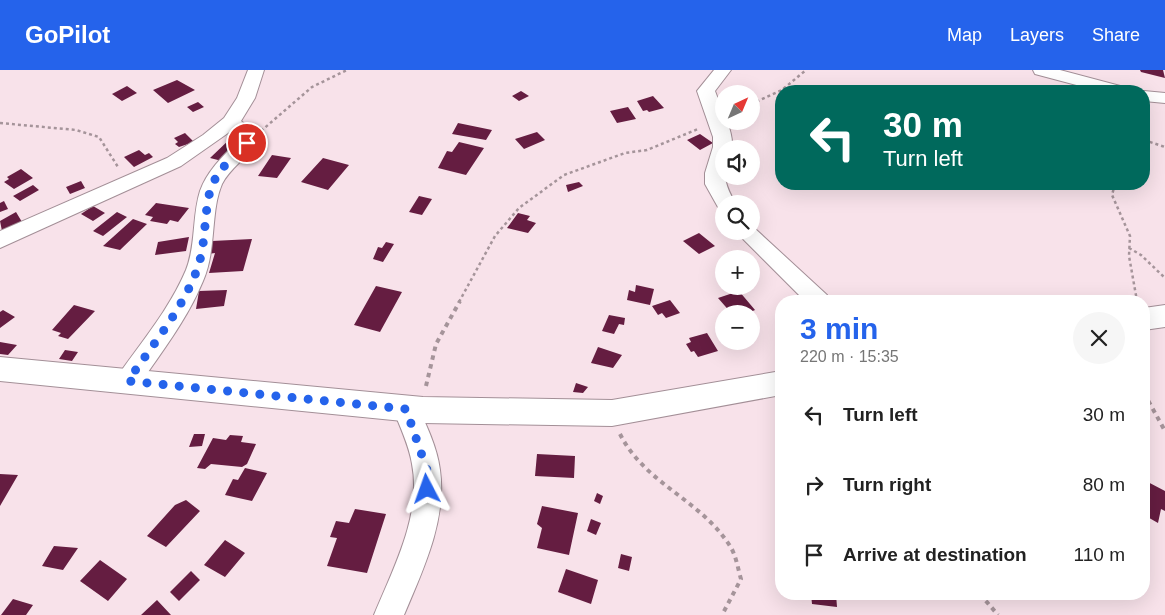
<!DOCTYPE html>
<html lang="en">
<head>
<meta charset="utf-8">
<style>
	:root { --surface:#fff; --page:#f6f6f6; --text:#222; --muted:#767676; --accent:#2563eb }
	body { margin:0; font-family:Arial,sans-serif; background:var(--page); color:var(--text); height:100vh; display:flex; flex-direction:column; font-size:19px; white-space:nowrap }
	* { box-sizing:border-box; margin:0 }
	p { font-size:16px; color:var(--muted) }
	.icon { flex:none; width:28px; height:28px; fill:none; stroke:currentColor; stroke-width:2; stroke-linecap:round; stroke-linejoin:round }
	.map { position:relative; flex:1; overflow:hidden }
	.sheet { position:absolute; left:775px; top:225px; width:375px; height:305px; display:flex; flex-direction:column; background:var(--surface); border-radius:20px; box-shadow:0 5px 20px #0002 }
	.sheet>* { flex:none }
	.banner { position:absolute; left:775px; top:15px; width:375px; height:105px; border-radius:20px; box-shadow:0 5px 20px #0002; background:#00695c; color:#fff; overflow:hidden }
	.needle { width:32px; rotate:44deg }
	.controls { position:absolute; left:715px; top:15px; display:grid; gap:10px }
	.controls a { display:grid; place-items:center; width:45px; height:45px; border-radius:50%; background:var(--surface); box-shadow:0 5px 20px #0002; font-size:25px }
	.pin { position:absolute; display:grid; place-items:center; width:42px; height:42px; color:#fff; margin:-21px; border:2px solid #fff; border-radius:50%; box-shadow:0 1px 5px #0007 }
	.me { position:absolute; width:55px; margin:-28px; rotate:356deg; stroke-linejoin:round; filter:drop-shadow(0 0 4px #0008) }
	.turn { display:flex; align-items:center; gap:18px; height:105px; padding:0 25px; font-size:22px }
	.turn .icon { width:65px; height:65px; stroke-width:2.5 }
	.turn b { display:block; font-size:35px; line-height:42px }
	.round { display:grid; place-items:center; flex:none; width:52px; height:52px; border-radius:26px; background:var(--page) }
	.headline { display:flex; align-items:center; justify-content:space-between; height:85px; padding:0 25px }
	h1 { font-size:30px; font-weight:700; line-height:38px; color:var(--accent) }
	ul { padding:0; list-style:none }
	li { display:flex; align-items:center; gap:15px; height:70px; padding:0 25px }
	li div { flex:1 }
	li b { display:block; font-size:19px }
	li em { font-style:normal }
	header { display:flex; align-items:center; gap:30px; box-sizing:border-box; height:70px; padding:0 25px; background:var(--accent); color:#fff }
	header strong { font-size:24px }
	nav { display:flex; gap:28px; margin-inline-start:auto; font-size:18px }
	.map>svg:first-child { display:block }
	.building { fill:#651d41 }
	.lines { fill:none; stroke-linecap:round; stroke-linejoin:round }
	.minor-casing { stroke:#a38f97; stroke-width:2 }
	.tertiary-casing { stroke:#a38f97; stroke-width:2 }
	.path-far1 { stroke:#a5949a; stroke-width:2.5; stroke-dasharray:3 3; stroke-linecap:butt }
	.path { stroke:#a5949a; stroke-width:4; stroke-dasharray:4.5 4.5; stroke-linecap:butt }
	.minor { fill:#fff; fill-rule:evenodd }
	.tertiary { fill:#fff; fill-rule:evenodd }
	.route { stroke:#2563eb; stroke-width:9; stroke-dasharray:0 16.2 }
</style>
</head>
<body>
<header>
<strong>GoPilot</strong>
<nav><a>Map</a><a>Layers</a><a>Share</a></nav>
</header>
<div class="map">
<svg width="1165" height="545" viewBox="0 0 1165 545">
	<rect width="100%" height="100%" fill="#f8e2ea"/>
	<!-- building -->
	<path class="building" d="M1140,0h23l2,8 -24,-6z
		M177,10l18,10 -27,13 -15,-13z
		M127,16l10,7 -15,8 -10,-7z
		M521,21l8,5 -10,5 -7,-5z
		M653,26l11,12 -15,4 -2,-2 -4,1 -6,-10z
		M198,32l6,5 -11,5 -6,-5z
		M628,37l8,12 -19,4 -7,-12z
		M458,53l34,7 -6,10 -34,-6z
		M537,62l8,8 -21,9 -9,-10z
		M185,63l9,9 -15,5 -4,-3 3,-2 -4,-4z
		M700,64l13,9 -13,7 -13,-10z
		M231,68l11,3 -20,20 -12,-3z
		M459,72l25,6 -18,27 -28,-7 9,-17 5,1z
		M139,80l6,5 4,-2 4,4 -19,10 -10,-10z
		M272,85l19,3 -14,20 -19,-2z
		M323,88l26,7 -21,25 -27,-8z
		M21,99l12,9 -19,11 -10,-7 5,-3 -2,-2z
		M81,111l4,7 -15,6 -4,-7z
		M579,112l4,4 -15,6 -2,-7z
		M33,115l6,5 -19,11 -7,-5z
		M419,126l13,3 -10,16 -13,-3z
		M4,131l4,8 -8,3v-9z
		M156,133l33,5 -11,14 -8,-2 -3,4 -17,-3 3,-4 -8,-2z
		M93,136l12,7 -12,8 -12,-7z
		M16,142l6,10 -20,9 -2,-10z
		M117,142l10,5 -24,19 -10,-5z
		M518,143l12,3 -3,4 9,3 -8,10 -21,-5z
		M133,149l14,5 -27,26 -17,-4z
		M699,163l16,13 -16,8 -16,-13z
		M189,167l-3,14 -31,4 3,-13z
		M252,169l-9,32 -34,2 6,-20 -7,1 4,-13z
		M386,172l8,2 -11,18 -10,-3 5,-12 4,1z
		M636,215l18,4 -4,16 -23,-5 2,-10 6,2z
		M376,216l26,6 -22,40 -26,-7z
		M227,220l-3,16 -28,3 3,-18z
		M739,221l16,19 -9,4h-14l-14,-16z
		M670,230l10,13 -14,5 -4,-5 -4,2 -6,-9z
		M74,235l21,6 -27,28 -10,-3 3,-3 -9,-3z
		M3,240l12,7 -15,11v-16z
		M609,245l16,3 -1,7 -5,-1 -5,10 -12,-3z
		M707,263l11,18 -20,6 -4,-6 -3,1 -5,-8 5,-2 -2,-4z
		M0,272l17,3 -9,10 -8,-1z
		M598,277l24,8 -9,13 -22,-5z
		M65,280l13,2 -6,9 -13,-2z
		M576,313l12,4 -5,6 -10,-1z
		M194,364h11l-3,12 -13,1z
		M230,365l13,1 -2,6 15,2 -9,20 -5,3 -31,-3 -6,5 -8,-1 16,-30 13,2z
		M537,384l38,2 -1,22 -39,-2z
		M245,398l22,5 -15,28 -27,-6 8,-16 5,1z
		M0,404l18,1 -18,31z
		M1144,410l21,11v20l-4,-2 -3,14 -14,-8z
		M597,423l6,3 -3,8 -6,-3z
		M186,430l14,11 -34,36 -19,-11 28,-31z
		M542,436l36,7 -9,42 -32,-7 5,-20 -5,-4z
		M355,439l31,5 -19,59 -40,-7 10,-28 -7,-1 6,-16 13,2z
		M591,449l10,4 -5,12 -9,-4z
		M225,470l20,13 -20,24 -21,-12z
		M54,476l24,2 -15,22 -21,-4z
		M621,484l11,3 -3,14 -11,-3z
		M100,490l27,19 -19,22 -28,-20z
		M566,499l32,11 -7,24 -33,-12z
		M191,501l9,9 -21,21 -9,-9z
		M811,524h25l1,13 -25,-3z
		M13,529l20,6 -7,10h-25z
		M157,530l14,15h-30z"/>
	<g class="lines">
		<!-- minor casing -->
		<g class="minor-casing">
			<path id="minor" d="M248,0h16l-9,28 -14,23 8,7 7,15c-9,15 -26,25 -34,41 -12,28 -5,65 -19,97 -16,39 -43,73 -66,107l-9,4 -9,-4 -3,-7 3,-7c24,-34 51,-66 67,-104 10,-25 6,-54 14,-79 7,-20 23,-35 37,-49l-6,-11 -50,35 -181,82v-17l167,-73 36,-23 21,-17 13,-20z
				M714,0h17l-16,21 9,24v6h3c3,9 6,18 5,28h-8c0,24 -1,34 12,55h-12v6l-5,-1 -14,-25v-11l8,-26v-10l-16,-46z
				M1033,0h27l64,17 3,4h-28l-64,-17z
				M1142,21h2l21,2v10l-21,-2z
				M751,155l76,70 3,6h-25l-65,-65 -3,-5h14z
				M406,328l9,3c10,21 22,45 25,69 7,50 -17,100 -36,145h-30c19,-46 48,-100 38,-151 -3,-19 -12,-37 -19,-55l4,-8z"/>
		</g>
		<!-- tertiary casing -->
		<g class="tertiary-casing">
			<path id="tertiary" d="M1165,235v22l-21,3v-22z
				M0,287l423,40 189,3 169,-29v24l-169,31 -189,-3 -423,-42z"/>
		</g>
		<!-- path-far1 -->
		<path class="path-far1" d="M751,34l31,-14 24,-20
			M0,53l76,7 23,7 19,30
			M261,61l51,-44 35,-17
			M1144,70l21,7
			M1115,114l-3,11 18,41 -1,20 8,45
			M1129,178l12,7 24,23
			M459,232l36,-66 24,-28 45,-33 61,-22 22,-3 51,-21"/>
		<!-- path -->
		<path class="path" d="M426,316l10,-42 24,-43
			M1144,323l21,38
			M620,364c25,50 80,65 110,112 6,9 8,23 11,33l-19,36
			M980,524l18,21"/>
		<!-- minor -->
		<use href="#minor" class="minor"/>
		<!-- tertiary -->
		<use href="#tertiary" class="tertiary"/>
	</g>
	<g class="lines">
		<!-- route -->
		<path class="route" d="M247,73c-14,14 -31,28 -37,48 -6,24 -4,51 -12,76 -15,42 -45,77 -70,114l278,28 21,61v19"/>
	</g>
</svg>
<div class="controls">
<a><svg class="needle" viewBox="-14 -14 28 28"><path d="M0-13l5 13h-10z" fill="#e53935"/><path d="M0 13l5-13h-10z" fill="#767676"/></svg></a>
<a><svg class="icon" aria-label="sound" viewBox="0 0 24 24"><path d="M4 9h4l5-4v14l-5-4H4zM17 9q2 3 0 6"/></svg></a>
<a><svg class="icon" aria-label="search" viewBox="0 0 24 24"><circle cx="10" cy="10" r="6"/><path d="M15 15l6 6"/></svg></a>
<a>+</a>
<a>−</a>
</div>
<div class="pin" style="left:247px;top:73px;background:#d93025"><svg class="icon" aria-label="arrive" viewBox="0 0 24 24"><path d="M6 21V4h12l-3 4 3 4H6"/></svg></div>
<svg class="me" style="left:427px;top:419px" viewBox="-20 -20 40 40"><path d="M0-17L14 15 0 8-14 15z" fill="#2563eb" stroke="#fff" stroke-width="4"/></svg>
<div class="banner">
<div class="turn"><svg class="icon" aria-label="left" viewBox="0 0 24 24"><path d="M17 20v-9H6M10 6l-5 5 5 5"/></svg><div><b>30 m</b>Turn left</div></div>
</div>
<section class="sheet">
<div class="headline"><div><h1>3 min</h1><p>220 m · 15:35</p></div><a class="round"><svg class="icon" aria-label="close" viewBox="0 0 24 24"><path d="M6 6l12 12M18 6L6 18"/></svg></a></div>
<ul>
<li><svg class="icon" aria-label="left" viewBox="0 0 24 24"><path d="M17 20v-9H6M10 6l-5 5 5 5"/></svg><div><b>Turn left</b></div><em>30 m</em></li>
<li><svg class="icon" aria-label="right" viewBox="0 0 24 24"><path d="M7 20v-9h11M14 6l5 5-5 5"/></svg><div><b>Turn right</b></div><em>80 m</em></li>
<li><svg class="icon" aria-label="arrive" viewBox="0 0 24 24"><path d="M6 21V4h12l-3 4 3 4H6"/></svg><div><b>Arrive at destination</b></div><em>110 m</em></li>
</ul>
</section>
</div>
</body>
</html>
